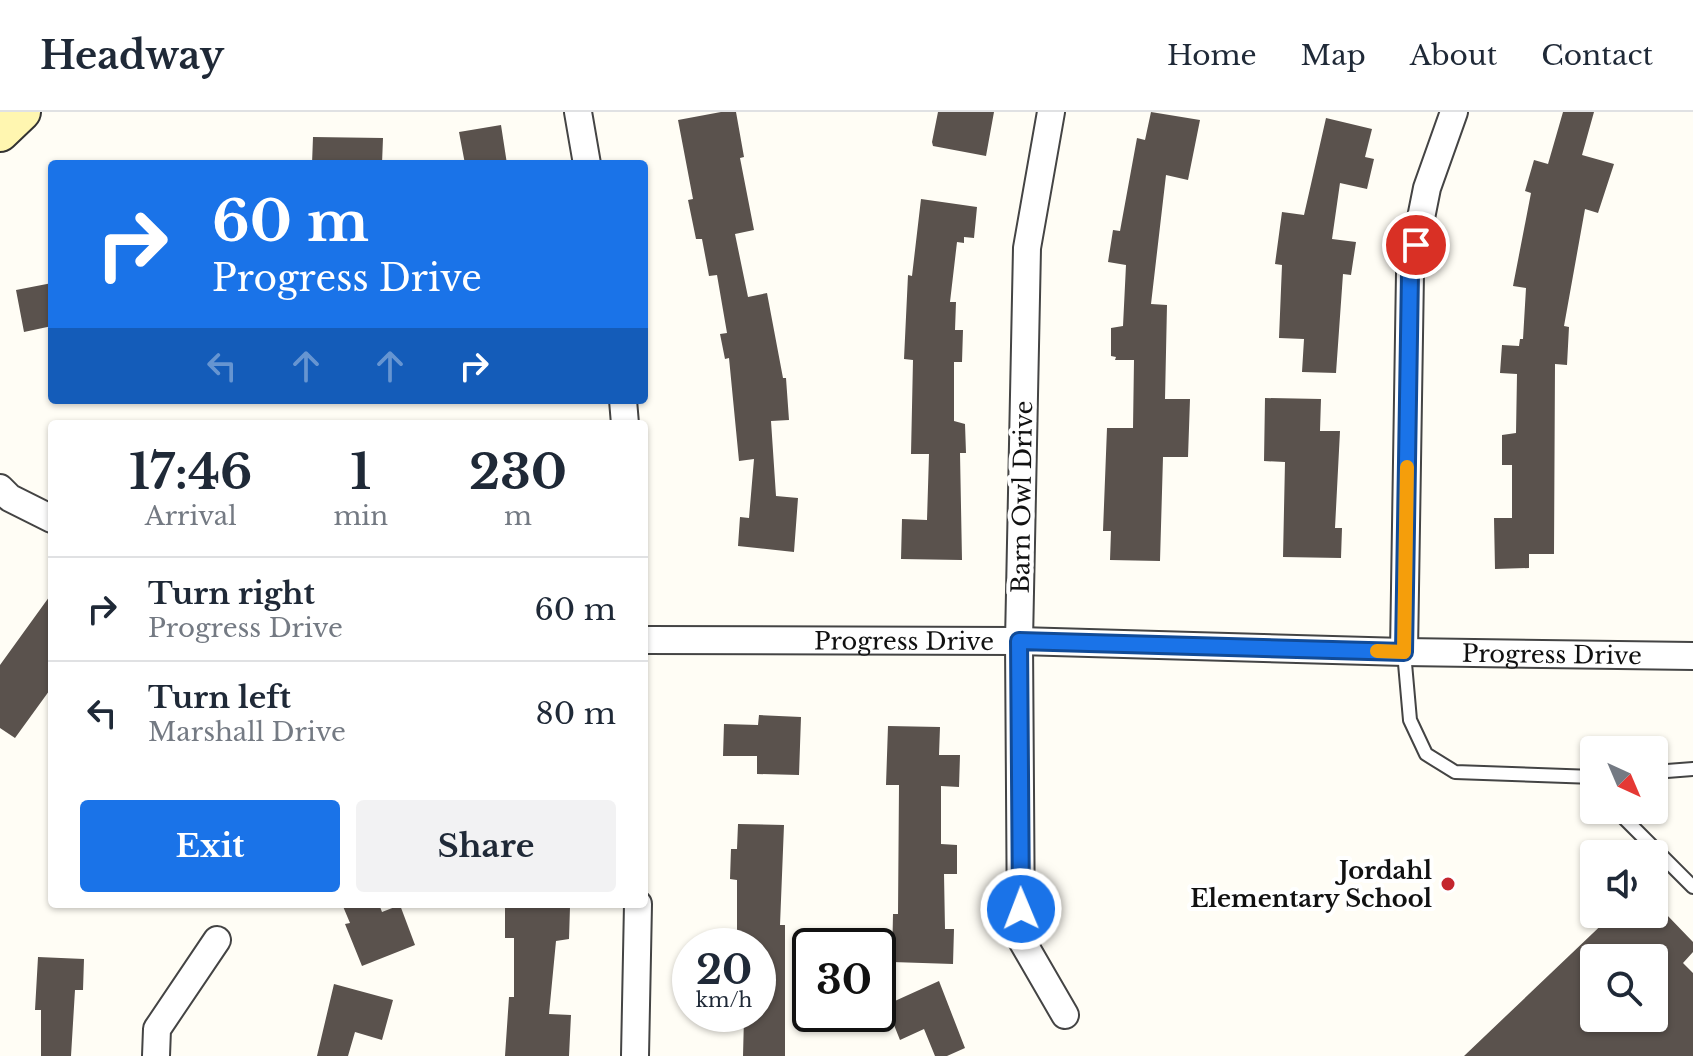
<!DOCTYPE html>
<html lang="en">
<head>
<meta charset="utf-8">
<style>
	:root { --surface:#fff; --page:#f2f2f3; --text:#1f2937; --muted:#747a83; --line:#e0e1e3; --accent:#1a73e8 }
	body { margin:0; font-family:"Libre Baskerville",serif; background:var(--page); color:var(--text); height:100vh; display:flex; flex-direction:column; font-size:30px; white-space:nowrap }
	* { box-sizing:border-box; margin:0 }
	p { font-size:26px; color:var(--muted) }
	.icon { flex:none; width:44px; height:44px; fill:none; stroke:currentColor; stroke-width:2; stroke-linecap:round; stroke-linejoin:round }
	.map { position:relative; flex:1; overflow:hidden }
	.sheet { position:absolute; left:48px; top:308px; width:600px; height:488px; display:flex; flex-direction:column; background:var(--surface); border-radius:8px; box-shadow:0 2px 6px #0004 }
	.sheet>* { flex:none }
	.top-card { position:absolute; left:48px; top:48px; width:600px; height:244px; border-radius:8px; box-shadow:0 2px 6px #0004; background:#1a73e8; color:#fff; overflow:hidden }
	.needle { width:52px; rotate:136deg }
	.fabs { position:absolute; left:1580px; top:624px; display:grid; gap:16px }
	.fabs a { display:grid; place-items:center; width:88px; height:88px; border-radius:8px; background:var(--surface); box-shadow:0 2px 6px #0004; font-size:40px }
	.speed { position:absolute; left:672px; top:816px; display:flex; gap:16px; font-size:40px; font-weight:700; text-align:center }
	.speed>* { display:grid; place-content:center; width:104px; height:104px; border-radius:50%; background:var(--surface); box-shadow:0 2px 6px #0004; line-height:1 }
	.speed small { font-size:20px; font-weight:400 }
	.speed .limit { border:4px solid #111; border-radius:12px; background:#fff; color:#111 }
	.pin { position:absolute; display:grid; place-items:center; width:68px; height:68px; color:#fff; margin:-34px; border:4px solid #fff; border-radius:50%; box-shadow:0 2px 8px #0007 }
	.me { position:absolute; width:88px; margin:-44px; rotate:359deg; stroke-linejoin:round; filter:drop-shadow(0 0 6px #0008) }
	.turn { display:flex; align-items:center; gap:28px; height:168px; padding:0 32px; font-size:36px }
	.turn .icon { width:104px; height:104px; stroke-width:2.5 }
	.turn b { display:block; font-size:56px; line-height:68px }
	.lanes { display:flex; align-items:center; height:76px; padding:0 32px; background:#0003; justify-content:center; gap:40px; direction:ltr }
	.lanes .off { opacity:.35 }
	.eta { display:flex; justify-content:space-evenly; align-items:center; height:136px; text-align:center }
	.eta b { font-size:48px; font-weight:800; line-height:56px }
	.cta { display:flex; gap:16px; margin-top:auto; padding:16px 32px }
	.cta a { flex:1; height:92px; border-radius:8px; background:var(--accent); color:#fff; font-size:32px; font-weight:800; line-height:92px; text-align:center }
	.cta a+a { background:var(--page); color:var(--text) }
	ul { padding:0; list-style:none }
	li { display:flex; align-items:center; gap:24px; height:104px; padding:0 32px; border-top:2px solid var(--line) }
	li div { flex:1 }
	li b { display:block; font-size:30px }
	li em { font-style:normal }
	header { display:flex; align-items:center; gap:48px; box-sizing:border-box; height:112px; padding:0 40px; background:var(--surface); border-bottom:2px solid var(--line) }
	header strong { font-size:38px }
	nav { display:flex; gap:44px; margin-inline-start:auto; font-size:28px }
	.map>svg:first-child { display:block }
	.building { fill:#5a524d; fill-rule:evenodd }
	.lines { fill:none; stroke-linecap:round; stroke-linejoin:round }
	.service-casing { stroke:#444; stroke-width:16 }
	.minor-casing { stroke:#444; stroke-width:30 }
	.secondary-casing { stroke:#333; stroke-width:40 }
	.service { stroke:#fff; stroke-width:12 }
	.minor { stroke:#fff; stroke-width:26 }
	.secondary { stroke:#fff6b0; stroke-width:36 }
	.route-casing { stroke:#114b97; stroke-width:20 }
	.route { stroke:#1a73e8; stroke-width:14 }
	.slow { stroke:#f59e0b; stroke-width:14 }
	.poi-dot { fill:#c4262e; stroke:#fff; stroke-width:3 }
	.labels { text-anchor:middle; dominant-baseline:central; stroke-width:8; stroke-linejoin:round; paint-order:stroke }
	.street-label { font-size:24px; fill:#111; stroke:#fff }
	.poi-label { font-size:24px; font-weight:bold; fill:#111; stroke:#fff; text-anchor:end }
</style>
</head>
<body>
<header>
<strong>Headway</strong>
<nav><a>Home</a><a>Map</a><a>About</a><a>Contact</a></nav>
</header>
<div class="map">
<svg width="1693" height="944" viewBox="0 0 1693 944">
	<rect width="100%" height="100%" fill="#fffdf5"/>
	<!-- building -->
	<path class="building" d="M721,0h15l8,45 -4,1 14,72 -19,4 13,63 19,-4 16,85h3l3,42 -18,1 5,75 22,2 -4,54 -56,-6 2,-29 9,1 5,-59 -15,2 -10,-103 -4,1 -5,-25 7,-1 -10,-58 -8,1 -7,-37h-6l-8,-39 5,-1 -15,-79z
		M938,0h56l-8,44 -53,-10 -1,-4z
		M1151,0l49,8 -12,60 -22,-5 -15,129 16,1 -2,94h25l-2,58h-25l-3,104 -50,-1 1,-29h-8l4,-103h26l1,-68h-19l1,-3 -5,-1v-28l12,-2 3,-61 -18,-3 5,-32 7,1 17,-93 8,2z
		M1563,0h31l-12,43 32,9 -16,49 -13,-4 -21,117 5,1 -2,38 -12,-1 -1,190h-25v14l-34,1 -1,-51h18v-53h-10v-30l14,-2 1,-59 -17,-1 2,-28 17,1 1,-7h3l3,-51 -13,-2 18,-93 -6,-2 9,-31 14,4z
		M1326,6l46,11 -7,28 9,2 -7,30 -27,-6 -8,56 24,3 -5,33 -8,-1 -7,99 -34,-1 2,-33 -25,-1 3,-73 -7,-1 7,-52 22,3z
		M501,13l6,39h-42l-6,-32z
		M313,25l70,1 -1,26h-70z
		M921,87l56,8 -3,31 -10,-1v6l-7,-1 -7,60h6l-1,28h8l-1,32h-8v59l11,3 1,29h-6l2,107 -61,-1 1,-40 25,1 2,-66h-18l2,-94 -9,-1 4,-84 4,1z
		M52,171v43l-28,6 -8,-42z
		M1265,286l56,1 -1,32h20l-5,97h7l-1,30 -58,-1 2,-95 -21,-1z
		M52,481v94l-37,51 -15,-10v-63z
		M759,603l42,2 -2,58 -42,-1v-18h-34l1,-32 34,1z
		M888,614l52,1 -1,28h21l-1,32 -18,-1v58l16,1v29h-13l1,55h9l-1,35 -61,-2 1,-48h5l1,-129h-13z
		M738,712l46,1 -4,100h5v131h-42l1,-39 14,1v-72h-21v-66l-7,-1 1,-30h6z
		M342,792h37l3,8 18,-7 15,40 -53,21 -17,-42 5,-1z
		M505,795h65l-1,32 -13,2 -7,73 22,1 -2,41h-64l4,-59h5v-59h-9z
		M1613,802h53l27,28v10l-10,11 10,10v83h-229zM1594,846h60v60h-60z
		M38,845l46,2 -1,31h-8l-4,66h-30v-46h-6z
		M939,869l26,67 -18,8h-12l-11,-27 -24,11 -14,-35z
		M334,872l59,16 -11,40 -27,-8 -7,24h-31z"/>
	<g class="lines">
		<!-- service casing -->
		<g class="service-casing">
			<path id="service" d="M1404,540l6,68 16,34 29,18 139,5
				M1654,660l39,-3
				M1616,698l77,77"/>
		</g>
		<!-- minor casing -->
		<g class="minor-casing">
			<g id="minor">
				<path d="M578,0l9,52"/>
				<path d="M1051,0l-24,136 -8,393 2,298 44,76"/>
				<path d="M623,288l2,24"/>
				<path d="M0,376l10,10 42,21"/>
				<path id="s1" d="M644,528l375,1 385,11 289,4"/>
				<path d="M1404,540l6,-379 17,-85 27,-76"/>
				<path d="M156,944l1,-27 60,-89"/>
				<path d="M635,944l3,-152"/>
			</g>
		</g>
		<!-- secondary casing -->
		<g class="secondary-casing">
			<path id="secondary" d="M0,21l22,-21"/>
		</g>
		<!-- service -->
		<use href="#service" class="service"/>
		<!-- minor -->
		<use href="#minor" class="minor"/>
		<!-- secondary -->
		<use href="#secondary" class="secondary"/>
	</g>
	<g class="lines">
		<!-- route casing -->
		<g class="route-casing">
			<path id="route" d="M1021,797l-2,-268 385,11 6,-379 6,-28"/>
		</g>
		<!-- route -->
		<use href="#route" class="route"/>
		<!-- slow -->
		<path class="slow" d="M1377,539l27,1 3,-185"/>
	</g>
	<!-- markers -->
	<circle class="poi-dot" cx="1448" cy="772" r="8"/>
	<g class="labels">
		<!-- street labels -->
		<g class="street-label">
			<text transform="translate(1022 385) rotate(-89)">Barn Owl Drive</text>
			<text stroke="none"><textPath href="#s1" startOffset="260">Progress Drive</textPath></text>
			<text stroke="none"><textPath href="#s1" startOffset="908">Progress Drive</textPath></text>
		</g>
		<!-- poi labels -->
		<g class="poi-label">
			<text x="1432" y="758">Jordahl<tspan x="1432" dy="28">Elementary School</tspan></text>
		</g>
	</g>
</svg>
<div class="fabs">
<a><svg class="needle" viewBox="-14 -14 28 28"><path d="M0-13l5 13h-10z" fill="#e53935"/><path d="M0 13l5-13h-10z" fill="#747a83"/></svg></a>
<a><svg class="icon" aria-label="sound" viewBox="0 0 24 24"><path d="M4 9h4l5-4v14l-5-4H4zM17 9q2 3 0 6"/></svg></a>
<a><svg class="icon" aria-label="search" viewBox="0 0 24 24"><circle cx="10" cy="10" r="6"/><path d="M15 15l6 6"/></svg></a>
</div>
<div class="speed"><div>20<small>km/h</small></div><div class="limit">30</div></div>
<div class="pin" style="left:1416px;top:133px;background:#d93025"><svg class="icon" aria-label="arrive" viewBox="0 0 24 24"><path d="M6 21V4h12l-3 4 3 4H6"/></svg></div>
<svg class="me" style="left:1021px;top:797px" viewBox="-20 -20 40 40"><circle r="17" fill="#1a73e8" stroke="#fff" stroke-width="3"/><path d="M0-11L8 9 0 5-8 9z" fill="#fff"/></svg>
<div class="top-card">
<div class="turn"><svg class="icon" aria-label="right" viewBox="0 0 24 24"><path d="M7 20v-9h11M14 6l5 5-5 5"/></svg><div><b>60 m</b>Progress Drive</div></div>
<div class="lanes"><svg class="icon off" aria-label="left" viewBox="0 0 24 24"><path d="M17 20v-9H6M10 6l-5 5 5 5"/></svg><svg class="icon off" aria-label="ahead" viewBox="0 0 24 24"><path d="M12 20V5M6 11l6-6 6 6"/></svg><svg class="icon off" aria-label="ahead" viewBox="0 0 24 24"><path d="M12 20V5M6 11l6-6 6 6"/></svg><svg class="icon" aria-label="right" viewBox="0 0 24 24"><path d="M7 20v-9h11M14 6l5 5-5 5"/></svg></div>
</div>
<section class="sheet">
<div class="eta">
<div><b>17:46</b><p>Arrival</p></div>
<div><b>1</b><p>min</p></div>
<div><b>230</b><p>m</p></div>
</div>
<ul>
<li><svg class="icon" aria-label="right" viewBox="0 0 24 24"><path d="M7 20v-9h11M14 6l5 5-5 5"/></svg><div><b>Turn right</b><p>Progress Drive</p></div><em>60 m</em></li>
<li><svg class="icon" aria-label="left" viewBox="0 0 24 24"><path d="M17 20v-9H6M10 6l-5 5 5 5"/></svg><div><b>Turn left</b><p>Marshall Drive</p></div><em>80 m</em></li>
</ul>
<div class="cta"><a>Exit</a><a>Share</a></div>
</section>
</div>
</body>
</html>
